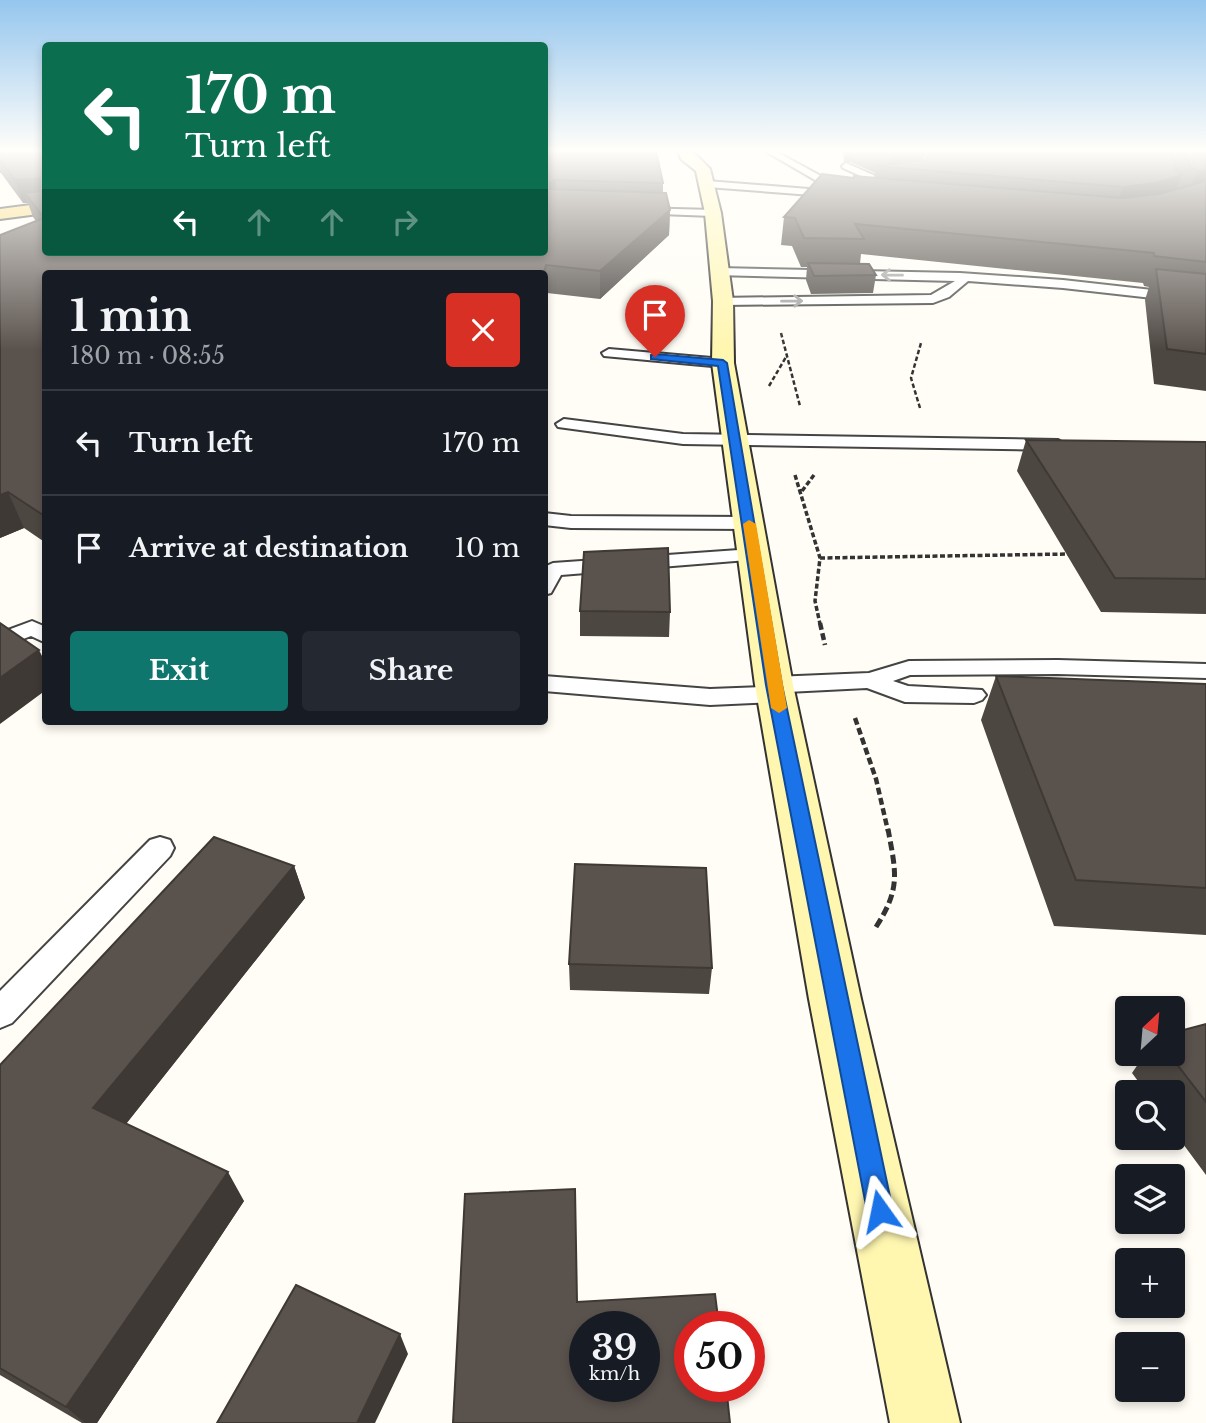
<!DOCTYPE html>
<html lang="en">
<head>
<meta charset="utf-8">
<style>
	:root { --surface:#171b24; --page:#242831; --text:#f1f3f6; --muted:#9ea1a6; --line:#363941; --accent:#0f766e }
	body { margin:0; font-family:"Libre Baskerville",serif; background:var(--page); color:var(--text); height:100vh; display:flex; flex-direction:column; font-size:26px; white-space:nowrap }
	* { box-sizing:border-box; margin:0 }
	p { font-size:23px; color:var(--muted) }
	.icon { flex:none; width:38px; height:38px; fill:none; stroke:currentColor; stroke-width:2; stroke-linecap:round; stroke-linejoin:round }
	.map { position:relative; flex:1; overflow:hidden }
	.drawer { position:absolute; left:42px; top:270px; width:506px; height:455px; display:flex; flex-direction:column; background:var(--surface); border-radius:7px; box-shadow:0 4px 10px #0003 }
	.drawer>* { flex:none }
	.hud { position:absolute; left:42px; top:42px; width:506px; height:214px; border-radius:7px; box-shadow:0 4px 10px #0003; background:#0b6e4f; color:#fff; overflow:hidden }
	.needle { width:46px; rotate:26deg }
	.buttons { position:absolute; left:1115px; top:996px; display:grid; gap:14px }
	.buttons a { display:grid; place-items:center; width:70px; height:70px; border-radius:7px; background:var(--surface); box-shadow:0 4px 10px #0003; font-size:35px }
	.speed { position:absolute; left:569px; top:1311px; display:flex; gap:14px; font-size:35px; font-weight:700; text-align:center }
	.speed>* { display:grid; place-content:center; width:91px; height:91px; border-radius:50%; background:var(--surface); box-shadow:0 4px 10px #0003; line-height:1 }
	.speed small { font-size:18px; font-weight:400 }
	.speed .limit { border:10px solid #d22; background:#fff; color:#111 }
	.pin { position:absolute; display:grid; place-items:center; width:60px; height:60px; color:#fff; margin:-72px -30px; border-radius:50% 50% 50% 0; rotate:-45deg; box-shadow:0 0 7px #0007 }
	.pin .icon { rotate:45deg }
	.me { position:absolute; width:77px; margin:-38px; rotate:348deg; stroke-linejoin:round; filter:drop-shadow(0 0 5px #0008) }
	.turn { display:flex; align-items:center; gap:24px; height:147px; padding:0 28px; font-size:32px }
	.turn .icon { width:91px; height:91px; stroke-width:2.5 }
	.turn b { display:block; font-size:49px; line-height:60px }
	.lanes { display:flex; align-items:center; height:66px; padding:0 28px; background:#0003; justify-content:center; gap:35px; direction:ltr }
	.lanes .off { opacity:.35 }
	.round { display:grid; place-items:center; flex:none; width:74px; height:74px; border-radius:7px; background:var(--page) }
	.head { display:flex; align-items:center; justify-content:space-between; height:119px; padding:0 28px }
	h1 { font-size:42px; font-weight:800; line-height:52px }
	.action { display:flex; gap:14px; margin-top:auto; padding:14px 28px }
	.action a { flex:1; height:80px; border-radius:7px; background:var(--accent); color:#fff; font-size:28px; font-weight:800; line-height:80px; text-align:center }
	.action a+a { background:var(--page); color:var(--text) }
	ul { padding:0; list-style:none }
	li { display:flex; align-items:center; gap:21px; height:105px; padding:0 28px; border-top:2px solid var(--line) }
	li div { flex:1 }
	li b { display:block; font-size:26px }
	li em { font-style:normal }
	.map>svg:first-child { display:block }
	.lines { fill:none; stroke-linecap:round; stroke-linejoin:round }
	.lane-casing { stroke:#444; stroke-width:4 }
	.secondary-casing { stroke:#333; stroke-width:4 }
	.primary-casing { stroke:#222; stroke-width:4 }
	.path-far3 { stroke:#333; stroke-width:2.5; stroke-dasharray:4.5 2.5; stroke-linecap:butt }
	.path-far2 { stroke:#333; stroke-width:3.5; stroke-dasharray:5 2.5; stroke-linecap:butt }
	.path-far1 { stroke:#333; stroke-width:4.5; stroke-dasharray:7 3.5; stroke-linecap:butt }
	.path { stroke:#333; stroke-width:5; stroke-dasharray:9 4.5; stroke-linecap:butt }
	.lane { fill:#fff; fill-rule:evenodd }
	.secondary { fill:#fff6b0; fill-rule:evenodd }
	.primary { fill:#f9d66b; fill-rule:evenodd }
	.wall { fill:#4d4742 }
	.shaded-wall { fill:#3f3936 }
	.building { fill:#5a524d; stroke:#3f3936; stroke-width:2; fill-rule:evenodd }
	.oneway { stroke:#a0a0a0 }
	.route { fill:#1a73e8; stroke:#114b97; stroke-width:2 }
	.slow { fill:#f59e0b }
</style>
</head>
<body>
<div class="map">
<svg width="1206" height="1423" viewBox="0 0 1206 1423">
	<rect width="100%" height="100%" fill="#fffdf5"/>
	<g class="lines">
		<!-- lane casing -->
		<g class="lane-casing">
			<path id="lane" d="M765,151h10l66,36 -1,4 3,3 -5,3 -131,-10 -5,-3 5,-3 127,10z
				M846,163l43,19 2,2 -8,2 -40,-18 -1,-2z
				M637,208l76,2 5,3 -5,3 -80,-3v-4z
				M719,268l241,5 103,7 143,16v8l-143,-16 -95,-7 -19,16 -16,6 -210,2 -5,-1v-6l213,-3 24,-14 -240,-6 -2,-3z
				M609,349l114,10 7,4 -7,4 -119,-11 -2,-3z
				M564,419l119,15 375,6 8,5 -8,5 -375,-6 -125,-17 -2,-3z
				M544,513l27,3 178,1 10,6 -10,6 -178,-1 -27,-3z
				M753,549l7,2 3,4 -3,4 -199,16 -10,18 -7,2v-28l9,-4z
				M32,621l14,6v16l-15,-7 -31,12v-15z
				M1058,660l148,4v14l-148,-4 -148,1 -17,6 15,5 74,4 4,5 -4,5 -8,3 -69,-1 -38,-14 -80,4 -3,7 -8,3 -66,3 -166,-14v-15l166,13 53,-2 3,-7 8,-3 95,-4 40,-12z
				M160,837l10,3 4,8 -4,8 -158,167 -12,5v-37l150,-151z"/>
		</g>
		<!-- secondary casing -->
		<g class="secondary-casing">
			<path id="secondary" d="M678,151h14l18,18 11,44 12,88 1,62 59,322 68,314 99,424h-70l-81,-424 -54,-314 -43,-322 1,-62 -8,-88 -9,-42 -15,-12z"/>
		</g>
		<!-- primary casing -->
		<g class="primary-casing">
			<path id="primary" d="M46,203v10l-46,6v-10z"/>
		</g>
		<!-- path-far3 -->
		<path class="path-far3" d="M781,333l19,73
			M769,386l17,-29
			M920,408l-9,-30 10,-35"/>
		<!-- path-far2 -->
		<path class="path-far2" d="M795,475l25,83 -5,43 5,23
			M802,491l12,-16
			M820,558l248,-4"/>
		<!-- path-far1 -->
		<path class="path-far1" d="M820,623l5,22
			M855,718l21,61 12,52"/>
		<!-- path -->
		<path class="path" d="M876,927c25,-39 20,-54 12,-98"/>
		<!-- lane -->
		<use href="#lane" class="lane"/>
		<!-- secondary -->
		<use href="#secondary" class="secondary"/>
		<!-- primary -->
		<use href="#primary" class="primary"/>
	</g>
	<!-- wall -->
	<path class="wall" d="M0,151h44l2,101 498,-101 119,32v10l7,17 -1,25 -69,64 -53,-6 -501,-20v270l-22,-15 -24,10 36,-317 -3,-4 -5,-14h-5l-22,-30h-1z
		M843,151h86l-7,9h3l6,-9h275v240l-52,-7 -9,-84 4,-13 -5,-1 -1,-3 -282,-29 -1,10 16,11 -3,18 -62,1 -5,-14 1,-13h-6l-9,-21 -11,-1 3,-28 70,-39h20l1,-5 -25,-11 -6,1z
		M1026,440l180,2v172l-105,-2 -84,-141z
		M580,611l90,1 -1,25 -89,-1z
		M996,676l210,8v251l-152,-9 -73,-206z
		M294,866l11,32 -179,226 118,77 -147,222h-15l-82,-48v-310z
		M569,964l143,4 -3,26 -139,-4z
		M1206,1024v151l-34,-46v-37h-26l-14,-19 13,-19h27z"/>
	<!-- shaded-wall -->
	<path class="shaded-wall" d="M846,151h6l-2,11 -6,1z
		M916,151h13l-13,19 -27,-3 3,-13z
		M1206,170v24l-18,2 9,-25z
		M1182,175l-9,25 -58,13 8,-26z
		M40,178l6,16 -21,-1 3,10h-5l-8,-23z
		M556,180l1,23 -6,2 -1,-23z
		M670,210l-1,25 -69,64v-28z
		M546,265l1,28 -3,14v-34z
		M8,492l16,36 -24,10v-43z
		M39,650l7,14v26l-46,34v-46z
		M294,866l11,32 -191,241 -21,-31z
		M228,1172l16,29 -147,222h-12l-19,-16z
		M400,1334l8,20 -33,69h-18z"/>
	<!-- building -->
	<path class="building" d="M0,151h44l2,1v100h498v-101h112l7,32 -107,-3 -6,2v7l116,4 4,17 -70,61 -54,-6 -2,8h-498v244l-38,-25 -8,3v-260l44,-17 -19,-25 15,-2v-13l-25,2 -15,-20z
		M883,151h33l-24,3z
		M931,151h233l8,4 4,15 6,5 -27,8 -32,4 -247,-21 49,-6z
		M1183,151h23v19l-9,1 -7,-5z
		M822,174l32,4v-2l269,22 36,-4 47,-13v81l-52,-6v-3l-299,-29 9,15 -60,-1 -9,-20 -11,-1z
		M808,263l61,1 7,11 -62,1z
		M1156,269l50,5v80l-39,-5z
		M1026,440l180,2v137l-91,-1z
		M668,548l2,64 -90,-1 4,-59z
		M0,623l39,27 -39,28z
		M996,676l210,8v204l-130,-8z
		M214,837l80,29 -201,242 135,64 -162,235 -66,-39v-303z
		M575,864l131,4 6,100 -143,-4z
		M1206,1024v78l-37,-48h3v-21z
		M575,1189l2,113 138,-8 4,32h-29v60h36l4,37h-277l12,-229zM584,1326h60v60h-60z
		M296,1285l104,49 -43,89h-140z"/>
	<!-- one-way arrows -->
	<defs><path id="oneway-shaft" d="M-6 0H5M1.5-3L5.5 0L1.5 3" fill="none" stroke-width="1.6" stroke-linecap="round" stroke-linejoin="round" transform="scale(1.75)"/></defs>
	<g class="oneway">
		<use href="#oneway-shaft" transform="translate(892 275) rotate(-179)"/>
		<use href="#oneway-shaft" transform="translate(792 301) rotate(-1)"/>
	</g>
	<!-- sky -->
	<linearGradient id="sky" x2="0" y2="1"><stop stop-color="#95c6ee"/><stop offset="0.43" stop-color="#fffefa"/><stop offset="1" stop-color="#fffefa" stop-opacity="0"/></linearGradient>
	<rect width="1206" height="350" fill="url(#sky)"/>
	<!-- route -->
	<path class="route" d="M655,354l68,6 4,3 55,322 111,526 -4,9 -9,4 -9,-4 -4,-9 -101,-526 -48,-319 -67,-7v-4z"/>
	<!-- slow -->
	<path class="slow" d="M749,520l7,4 31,184 -8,5 -8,-5 -28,-184z"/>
</svg>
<div class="buttons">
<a><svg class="needle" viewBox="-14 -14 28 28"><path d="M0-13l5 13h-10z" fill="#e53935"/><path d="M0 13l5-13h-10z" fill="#9ea1a6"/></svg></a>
<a><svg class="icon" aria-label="search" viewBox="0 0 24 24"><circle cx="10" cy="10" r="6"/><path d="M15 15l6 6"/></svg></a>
<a><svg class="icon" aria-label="layers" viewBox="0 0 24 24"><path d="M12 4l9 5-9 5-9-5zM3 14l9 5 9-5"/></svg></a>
<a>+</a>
<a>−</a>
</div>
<div class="speed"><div>39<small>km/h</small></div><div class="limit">50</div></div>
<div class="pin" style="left:655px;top:357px;background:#d93025"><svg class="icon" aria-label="arrive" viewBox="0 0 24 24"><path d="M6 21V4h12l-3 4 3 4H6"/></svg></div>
<svg class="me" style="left:880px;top:1211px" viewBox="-20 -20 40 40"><path d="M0-17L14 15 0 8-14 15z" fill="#1a73e8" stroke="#fff" stroke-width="4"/></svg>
<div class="hud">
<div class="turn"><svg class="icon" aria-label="left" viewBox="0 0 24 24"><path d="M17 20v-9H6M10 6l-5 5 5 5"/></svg><div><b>170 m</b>Turn left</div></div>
<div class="lanes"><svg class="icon" aria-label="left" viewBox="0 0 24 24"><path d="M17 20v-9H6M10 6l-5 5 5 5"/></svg><svg class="icon off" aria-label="ahead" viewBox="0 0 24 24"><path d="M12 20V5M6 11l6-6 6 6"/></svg><svg class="icon off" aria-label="ahead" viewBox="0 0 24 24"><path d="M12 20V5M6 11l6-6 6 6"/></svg><svg class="icon off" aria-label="right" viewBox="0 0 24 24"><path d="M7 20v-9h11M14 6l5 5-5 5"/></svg></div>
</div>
<section class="drawer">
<div class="head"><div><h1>1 min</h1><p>180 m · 08:55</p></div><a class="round" style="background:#d93025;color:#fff"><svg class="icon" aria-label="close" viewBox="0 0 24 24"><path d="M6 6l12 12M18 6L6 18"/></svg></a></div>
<ul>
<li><svg class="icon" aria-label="left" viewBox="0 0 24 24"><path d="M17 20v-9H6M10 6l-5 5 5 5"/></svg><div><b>Turn left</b></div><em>170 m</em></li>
<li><svg class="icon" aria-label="arrive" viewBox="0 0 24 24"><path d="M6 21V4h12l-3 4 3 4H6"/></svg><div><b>Arrive at destination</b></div><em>10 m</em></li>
</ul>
<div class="action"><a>Exit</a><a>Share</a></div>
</section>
</div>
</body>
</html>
